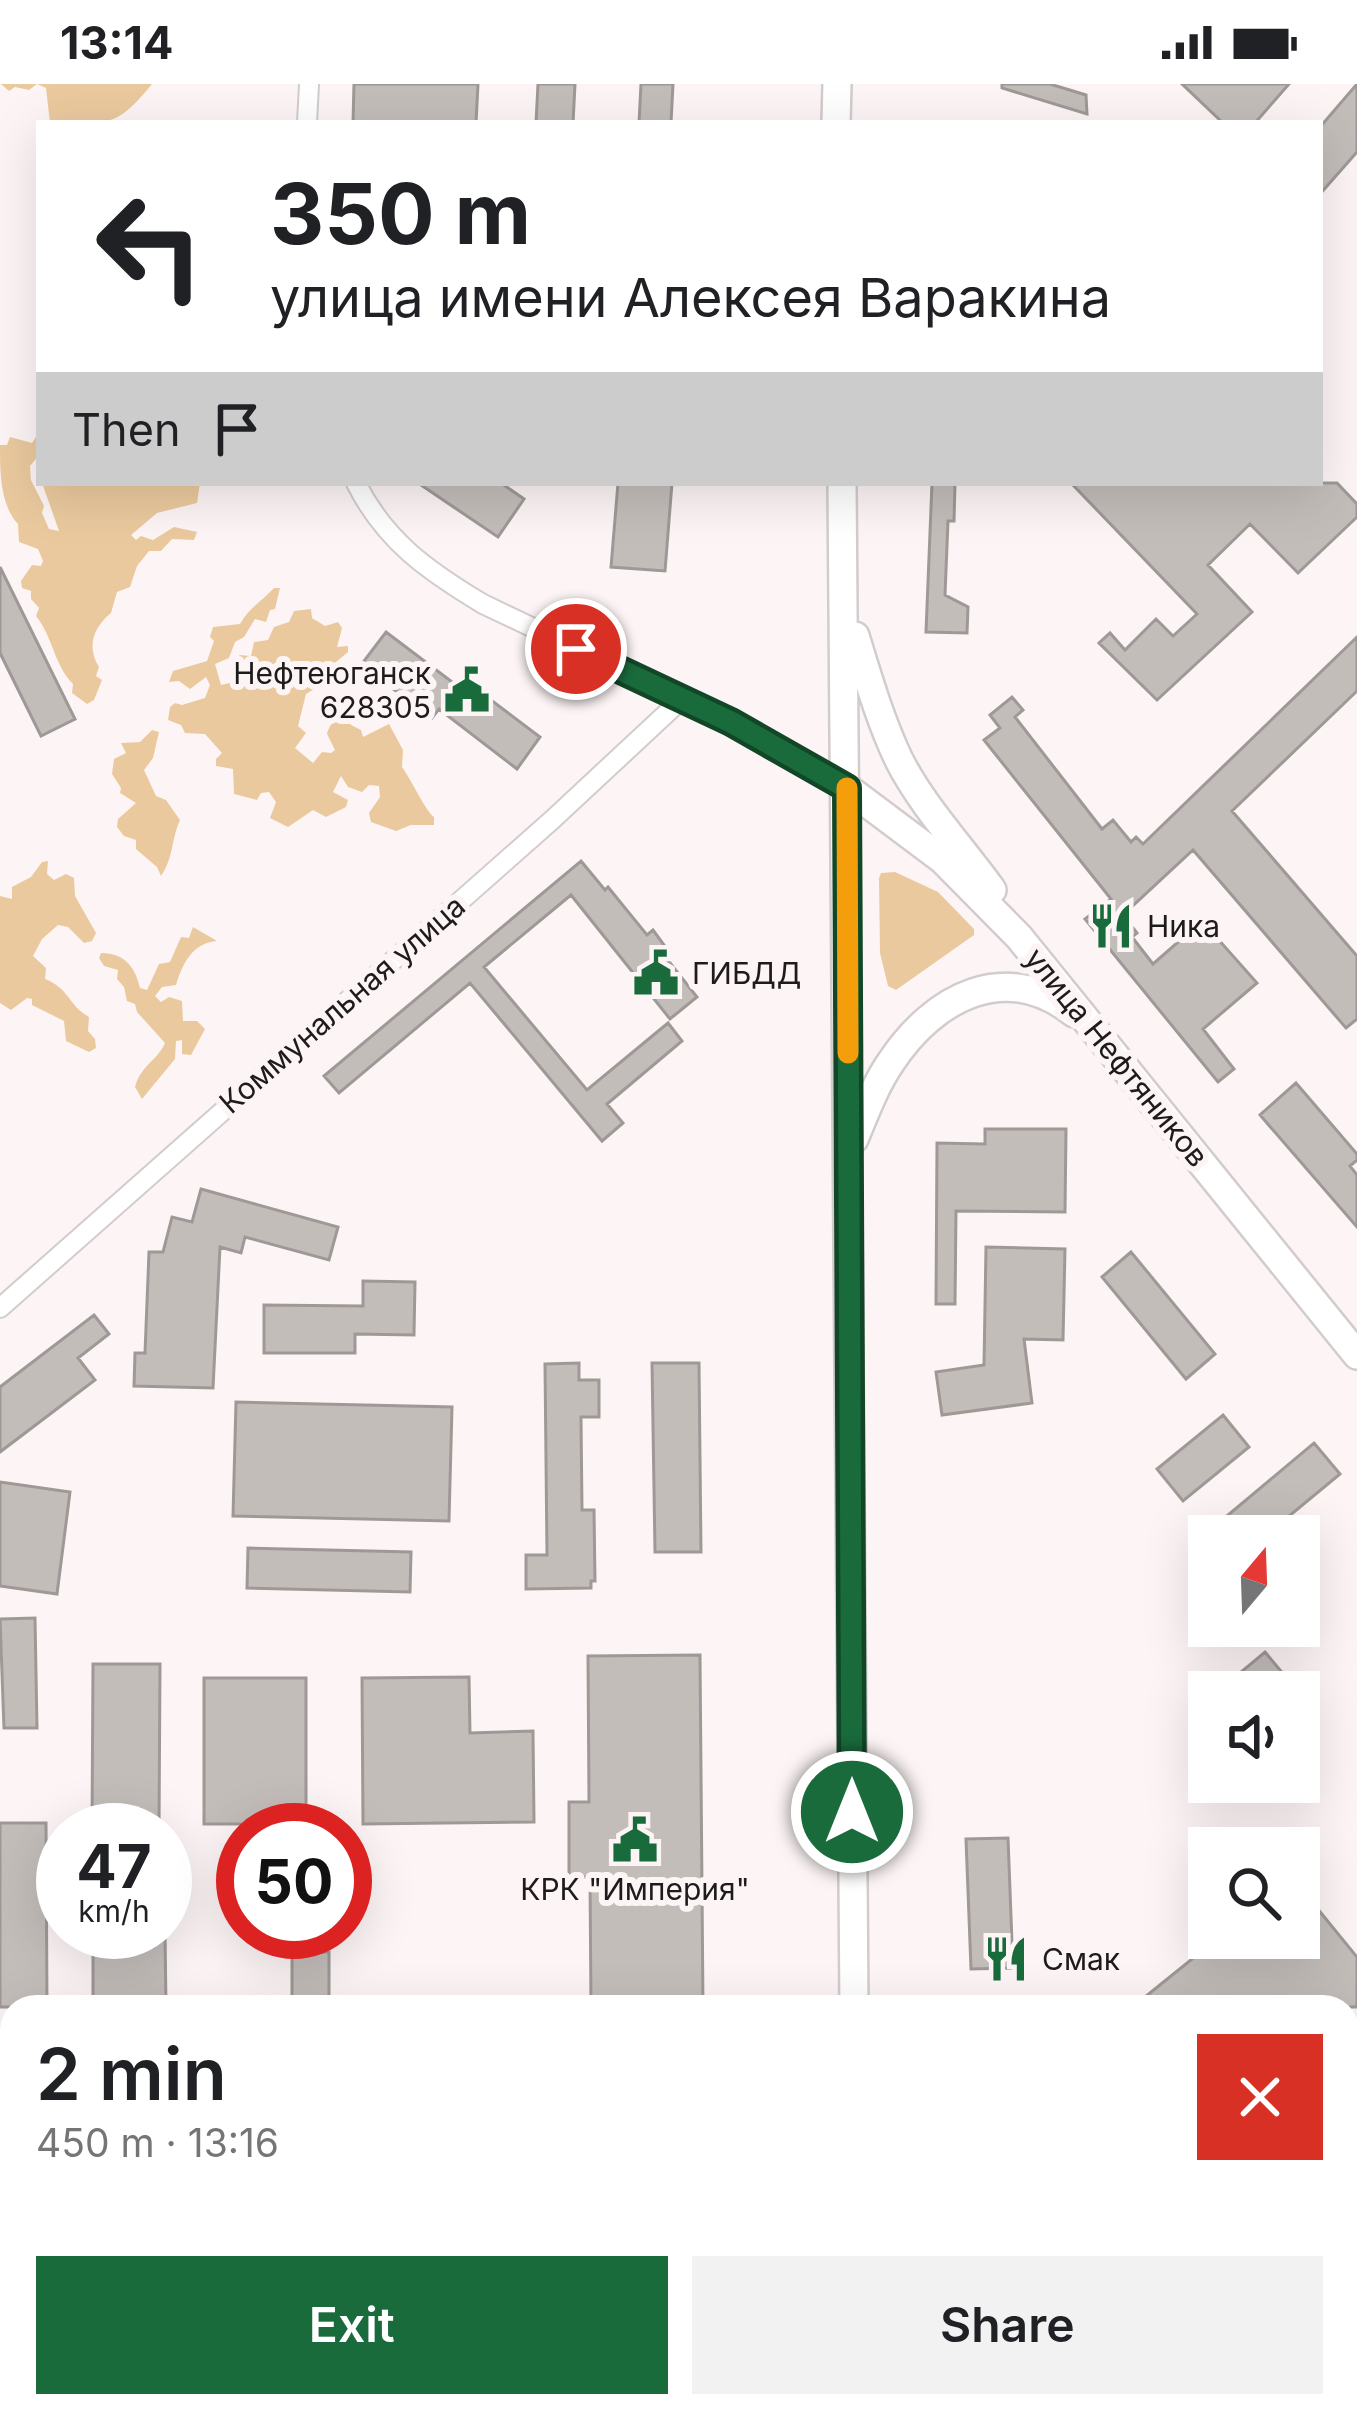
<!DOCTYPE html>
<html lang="en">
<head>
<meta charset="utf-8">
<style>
	:root { --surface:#fff; --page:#f2f2f2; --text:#202124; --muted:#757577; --accent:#1a6b3c }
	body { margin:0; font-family:Inter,sans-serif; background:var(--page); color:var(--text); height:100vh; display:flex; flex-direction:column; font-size:45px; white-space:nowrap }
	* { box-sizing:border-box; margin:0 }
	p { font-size:39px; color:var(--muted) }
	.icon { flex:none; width:66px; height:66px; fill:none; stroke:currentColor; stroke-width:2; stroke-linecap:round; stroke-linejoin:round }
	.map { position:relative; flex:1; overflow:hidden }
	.drawer { position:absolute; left:0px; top:1911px; width:1359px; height:423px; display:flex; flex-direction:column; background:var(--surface); border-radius:36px 36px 0 0; box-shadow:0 12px 48px #0002 }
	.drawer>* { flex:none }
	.banner { position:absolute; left:36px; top:36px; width:1287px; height:366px; border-radius:0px; box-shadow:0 12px 48px #0002; background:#fff; color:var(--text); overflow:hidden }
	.needle { width:78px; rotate:19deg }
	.tools { position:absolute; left:1188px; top:1431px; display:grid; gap:24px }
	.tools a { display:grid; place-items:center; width:132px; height:132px; border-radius:0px; background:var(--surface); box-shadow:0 12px 48px #0002; font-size:60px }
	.speed { position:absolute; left:36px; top:1719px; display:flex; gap:24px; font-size:60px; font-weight:700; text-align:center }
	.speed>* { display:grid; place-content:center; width:156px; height:156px; border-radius:50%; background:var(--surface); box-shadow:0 12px 48px #0002; line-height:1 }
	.speed small { font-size:30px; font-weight:400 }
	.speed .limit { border:18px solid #d22; background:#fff; color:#111 }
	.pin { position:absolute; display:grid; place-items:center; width:102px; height:102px; color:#fff; margin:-51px; border:6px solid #fff; border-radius:50%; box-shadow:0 3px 12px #0007 }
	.me { position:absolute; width:132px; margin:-66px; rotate:0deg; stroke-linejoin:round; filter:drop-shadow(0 0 9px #0008) }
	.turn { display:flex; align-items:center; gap:42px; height:252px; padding:0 36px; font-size:54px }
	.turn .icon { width:156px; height:156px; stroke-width:2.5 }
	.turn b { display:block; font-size:84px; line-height:102px }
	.then { display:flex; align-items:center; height:114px; padding:0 36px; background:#0003; gap:24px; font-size:45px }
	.round { display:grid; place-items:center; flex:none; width:126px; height:126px; border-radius:0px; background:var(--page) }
	.head { display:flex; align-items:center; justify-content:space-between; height:204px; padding:0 36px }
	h1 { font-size:72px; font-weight:600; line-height:90px }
	.action { display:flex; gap:24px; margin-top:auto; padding:24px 36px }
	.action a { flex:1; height:138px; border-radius:0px; background:var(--accent); color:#fff; font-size:48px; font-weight:600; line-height:138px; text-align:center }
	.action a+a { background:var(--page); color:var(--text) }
	.status { display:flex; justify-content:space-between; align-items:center; height:84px; padding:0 60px; background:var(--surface); direction:ltr }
	.status svg { height:33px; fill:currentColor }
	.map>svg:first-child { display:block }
	.green { fill:#eac99e }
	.building { fill:#c3bdba; stroke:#9e9996; stroke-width:3 }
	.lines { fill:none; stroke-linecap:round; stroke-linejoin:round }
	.minor-casing { stroke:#d3cccc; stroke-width:22 }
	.tertiary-casing { stroke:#d3cccc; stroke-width:28 }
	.secondary-casing { stroke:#d3cccc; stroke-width:32 }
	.minor { stroke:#fff; stroke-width:18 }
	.tertiary { stroke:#fff; stroke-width:24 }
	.secondary { stroke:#fff; stroke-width:27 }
	.route-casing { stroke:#114627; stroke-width:30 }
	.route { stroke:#1a6b3c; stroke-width:21 }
	.slow { stroke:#f59e0b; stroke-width:21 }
	.labels { text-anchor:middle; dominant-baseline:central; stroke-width:12; stroke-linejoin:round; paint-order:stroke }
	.poi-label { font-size:30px; fill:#1e1c1b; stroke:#fdf5f5; text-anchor:start }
	.street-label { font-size:30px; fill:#1e1c1b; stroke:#fdf5f5 }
</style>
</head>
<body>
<div class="status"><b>13:14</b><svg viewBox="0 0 49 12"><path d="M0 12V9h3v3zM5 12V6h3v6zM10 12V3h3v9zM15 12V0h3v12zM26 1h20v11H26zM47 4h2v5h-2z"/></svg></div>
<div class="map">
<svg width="1357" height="2332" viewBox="0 0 1357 2332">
	<rect width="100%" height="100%" fill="#fdf5f5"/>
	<!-- green -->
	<path class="green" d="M1,0h151c-37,46 -46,39 -102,39l-4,-35 -9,-4 -8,6 -14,-3 -6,4z
		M39,348v23l-9,11 1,14 13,26 -2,7 7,16 10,2 -17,-48h158l-3,20 -40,10 -26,22 5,5 5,-4 12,4 21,-13 23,5 -3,8 -22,-1 -11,12h-12l-12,15 -7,21 -13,5 -6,21c-17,14 -25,33 -12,54l-3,9 6,4 -8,20 -7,4 -15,-11 1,-9c-19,-19 -20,-47 -37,-68l3,-8 -8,-9v-8l-9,-3 -1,-7 11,-16 9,1 2,-5 -5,-12 -19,-7 -1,-18c-18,-19 -18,-52 -18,-79h7l3,-8 22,6z
		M274,504h6l-5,21 -5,1 -4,12 -11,-3 -11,18 -9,5 -6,16 -14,6 6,21 31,-7 1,-5 -14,-18 12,1 3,-14 14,-2 6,-13 15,-5 5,-11 17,-2 1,9 13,8 13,-4 4,6 -5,19 11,-1v6l-12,10 14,19 -15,4 -11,-2 -18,11 -8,32 8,7 -11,15 18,15 9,-11 9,1 4,-3 -8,-16c2,-9 11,-20 21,-20l3,11 10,5 2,7 26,-13 14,26 -1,17c9,12 24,45 32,50v8h-23l-15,6 -25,-9 -2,-9 11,-16 -1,-11 -10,-1 -7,7 -14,-5 -7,-11 -8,16 15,8 -2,7 -20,10 -13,-7 -25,17 -18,-9 6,-16 -7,-10 -8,1 -4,7 -23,-6 -1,-25 -17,-3v-7l6,-6 -17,-19 -20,-1 -4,-8 -13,-5 2,-13 5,-4 7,2 23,-7 5,-13 -4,-8 -16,12 -11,-8 -10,1 4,-11 34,-10 7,-20 -4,-4 3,-10 27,-3c9,-16 21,-22 34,-36z
		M152,646l7,2 -6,26 -9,12 12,26 10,4 14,20c-9,20 -6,37 -19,56l-4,-9 -21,-18v-9l-12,-4 -7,-9 1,-8 18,-16 -16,-10 1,-5 -9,-14 2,-15 12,-6 -5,-10 19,-1z
		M48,777l-1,13 7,6 12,-6 8,4 1,18 21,37 -4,8 -8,2 -16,-16 -10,-2 -16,14 -9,17 13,12 -1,11c24,9 24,27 44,38l-1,14 7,8 1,9 -7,4 -23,-11 -2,-20 -32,-16v-6l-5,-1 -16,12 -11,-7v-107l12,3v-12l19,-10 11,-15z
		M895,788l43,20 36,37v6l-78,55 -8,-4 -8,-33 -1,-75 2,-5z
		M193,843l24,14c-24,2 -34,21 -41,44l-14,2 -7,9 6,6 8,-5 13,4 1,20h14l8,8 -14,26 -9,-1v-14l-6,1 -1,18 -33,40 -7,-12c6,-22 22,-26 30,-44l-28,-31 -2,-8 -8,-3 -3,-14 -7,-8 1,-9 -14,-4 -5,-8 2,-5c24,0 34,14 39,35l7,2 12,-26 11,-2 11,-25 8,1z"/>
	<!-- building -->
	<path class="building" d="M354,0h124l-2,39h-123z
		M538,0h37l-2,39h-37z
		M641,0h32l-2,39h-32z
		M1002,0h48l36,11 1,19 -85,-26z
		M1182,0h107l-34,39h-32z
		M1357,0v68l-37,42v-67z
		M418,399h83l23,16 -26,38z
		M618,399h54l-7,88 -54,-4z
		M932,399l23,1 -1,37h-6l-3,74 23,12 -1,26 -41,-1z
		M1071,399h266l20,21v13l-59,56 -48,-49 -42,41 44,47 -95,88 -58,-57 11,-10 15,17 31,-31 17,17 24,-22z
		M0,483l75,152 -34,17 -41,-83z
		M386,548l70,53 6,-7 78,59 -23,32 -78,-60 -7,9 -71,-53z
		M1357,553v54l-125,120 125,145v63l-11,9 -153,-178 -70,65 14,18 -5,4 21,27 49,-43 55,62 -54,46 31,40 -16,13 -133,-163 26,-20 -127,-159 16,-12 -10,-13 22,-18 11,13 -8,7 87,112 11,-9 18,22 5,-5 7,7z
		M581,777l24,29 3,-3 39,48 6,-5 11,15 -5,4 38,48 -27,22 -99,-124 -87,72 103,123 81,-67 14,18 -75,63 16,19 -21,18 -132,-158 -131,110 -15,-17z
		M1296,999l61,71v6l-7,6 7,9v52l-97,-112z
		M985,1045h81l-1,83 -109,-1 -1,93h-19l1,-161 48,1z
		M201,1105l137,38 -9,33 -84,-23 -4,16 -21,-6 -7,141 -79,-2 1,-33h10l4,-101h14l9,-35 20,5z
		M986,1163l79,2 -2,91 -39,-1 8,64 -90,12 -6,-43 48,-7z
		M1131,1168l84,102 -29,25 -84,-102z
		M363,1197l52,1 -1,53 -59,-1v19h-91v-48l99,1z
		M94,1231l15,19 -31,24 17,22 -95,72v-65z
		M579,1279v17h20v37h-18l1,93h12l1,71h-4v7l-65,1v-34h21l-2,-191z
		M652,1279h47l2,189h-46z
		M236,1318l216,5 -3,114 -216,-5z
		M1223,1331l26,32 -66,54 -26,-32z
		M1314,1359l26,31 -75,62h-62z
		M0,1398l70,10 -13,102 -57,-8z
		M248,1464l163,4 -1,40 -163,-4z
		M35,1534l2,110h-33l-4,-109z
		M1265,1568l25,30 -13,10h-60z
		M700,1571l3,352h-112l-1,-130h-21v-75h20l-1,-146z
		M93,1580h67l-1,166h-67z
		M469,1593l1,56 63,-2 1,91 -171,2 -1,-146z
		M204,1594h102v146h-102z
		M0,1739h46l1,184h-47z
		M1008,1754l5,130 -42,1 -5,-130z
		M1299,1802l58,71v50h-203l-9,-10 73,-59h81z
		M93,1848h72l1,75h-73z
		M292,1868h37v55h-37z"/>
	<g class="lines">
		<!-- minor casing -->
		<g class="minor-casing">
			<path id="minor" d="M307,39l2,-39
				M356,399c29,58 72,88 127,121l248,118 116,66
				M0,1224l552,-488 131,-122"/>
		</g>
		<!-- tertiary casing -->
		<g class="tertiary-casing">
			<path id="tertiary" d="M876,2332l2,-10"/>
		</g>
		<!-- secondary casing -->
		<g class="secondary-casing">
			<path id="secondary" d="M836,39l1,-39
				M842,399l12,1524
				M855,552c13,42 25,84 44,124 24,47 62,87 93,130
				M847,704l96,72 76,77 338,418
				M854,1055c11,-26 21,-54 37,-77 43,-65 115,-103 183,-49
				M1008,2322l8,10"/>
		</g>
		<!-- minor -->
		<use href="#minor" class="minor"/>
		<!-- tertiary -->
		<use href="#tertiary" class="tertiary"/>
		<!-- secondary -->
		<use href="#secondary" class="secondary"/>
	</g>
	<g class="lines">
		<!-- route casing -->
		<g class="route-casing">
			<path id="route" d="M576,565l155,73 116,66 5,1024"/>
		</g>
		<!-- route -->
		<use href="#route" class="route"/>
		<!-- slow -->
		<path class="slow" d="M847,704l1,265"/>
	</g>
	<!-- icons -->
	<defs>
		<g id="civic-bare" transform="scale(3.6)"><path d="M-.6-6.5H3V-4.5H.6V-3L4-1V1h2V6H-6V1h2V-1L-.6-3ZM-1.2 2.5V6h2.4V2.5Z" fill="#1a6b3c" stroke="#fdf5f5" stroke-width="2.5" paint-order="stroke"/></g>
		<g id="restaurant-bare" transform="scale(3.6)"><path d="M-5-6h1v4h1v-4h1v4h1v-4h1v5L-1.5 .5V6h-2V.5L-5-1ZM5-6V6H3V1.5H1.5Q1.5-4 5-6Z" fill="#1a6b3c" stroke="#fdf5f5" stroke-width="2.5" paint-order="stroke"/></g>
	</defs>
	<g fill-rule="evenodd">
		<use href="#civic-bare" x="467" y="606"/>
		<use href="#restaurant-bare" x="1111" y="842"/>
		<use href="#civic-bare" x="656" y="889"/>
		<use href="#civic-bare" x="635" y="1756"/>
		<use href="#restaurant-bare" x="1006" y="1875"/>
	</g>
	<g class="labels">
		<!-- poi labels -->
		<g class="poi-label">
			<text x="431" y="589" text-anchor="end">Нефтеюганск<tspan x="431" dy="34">628305</tspan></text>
			<text x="1147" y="842">Ника</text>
			<text x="692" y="889">ГИБДД</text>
			<text x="635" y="1805" text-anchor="middle">КРК "Империя"</text>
			<text x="1042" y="1875">Смак</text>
		</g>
		<!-- street labels -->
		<g class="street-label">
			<text transform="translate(342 920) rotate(-41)">Коммунальная улица</text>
			<text transform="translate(1117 973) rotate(51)">улица Нефтяников</text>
		</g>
	</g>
</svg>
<div class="tools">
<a><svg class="needle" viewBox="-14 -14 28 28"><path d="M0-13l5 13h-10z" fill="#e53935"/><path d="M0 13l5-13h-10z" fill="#757577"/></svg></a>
<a><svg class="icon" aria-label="sound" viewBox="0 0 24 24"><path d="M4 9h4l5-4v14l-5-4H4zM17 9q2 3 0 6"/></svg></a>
<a><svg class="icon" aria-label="search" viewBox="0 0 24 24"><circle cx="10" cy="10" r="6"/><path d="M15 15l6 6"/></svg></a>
</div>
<div class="speed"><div>47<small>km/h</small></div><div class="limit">50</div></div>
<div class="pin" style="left:576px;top:565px;background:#d93025"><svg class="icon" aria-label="arrive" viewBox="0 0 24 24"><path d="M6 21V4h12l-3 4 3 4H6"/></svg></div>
<svg class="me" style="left:852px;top:1728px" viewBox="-20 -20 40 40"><circle r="17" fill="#1a6b3c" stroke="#fff" stroke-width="3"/><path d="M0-11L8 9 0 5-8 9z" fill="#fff"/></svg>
<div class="banner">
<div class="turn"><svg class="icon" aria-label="left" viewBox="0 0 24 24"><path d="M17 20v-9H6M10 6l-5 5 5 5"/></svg><div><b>350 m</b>улица имени Алексея Варакина</div></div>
<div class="then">Then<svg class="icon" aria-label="arrive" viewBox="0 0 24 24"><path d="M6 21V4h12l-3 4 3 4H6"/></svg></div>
</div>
<section class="drawer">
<div class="head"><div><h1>2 min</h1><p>450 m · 13:16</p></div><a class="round" style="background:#d93025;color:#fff"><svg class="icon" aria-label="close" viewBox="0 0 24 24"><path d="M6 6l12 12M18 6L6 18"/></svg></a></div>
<div class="action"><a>Exit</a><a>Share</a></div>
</section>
</div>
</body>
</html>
